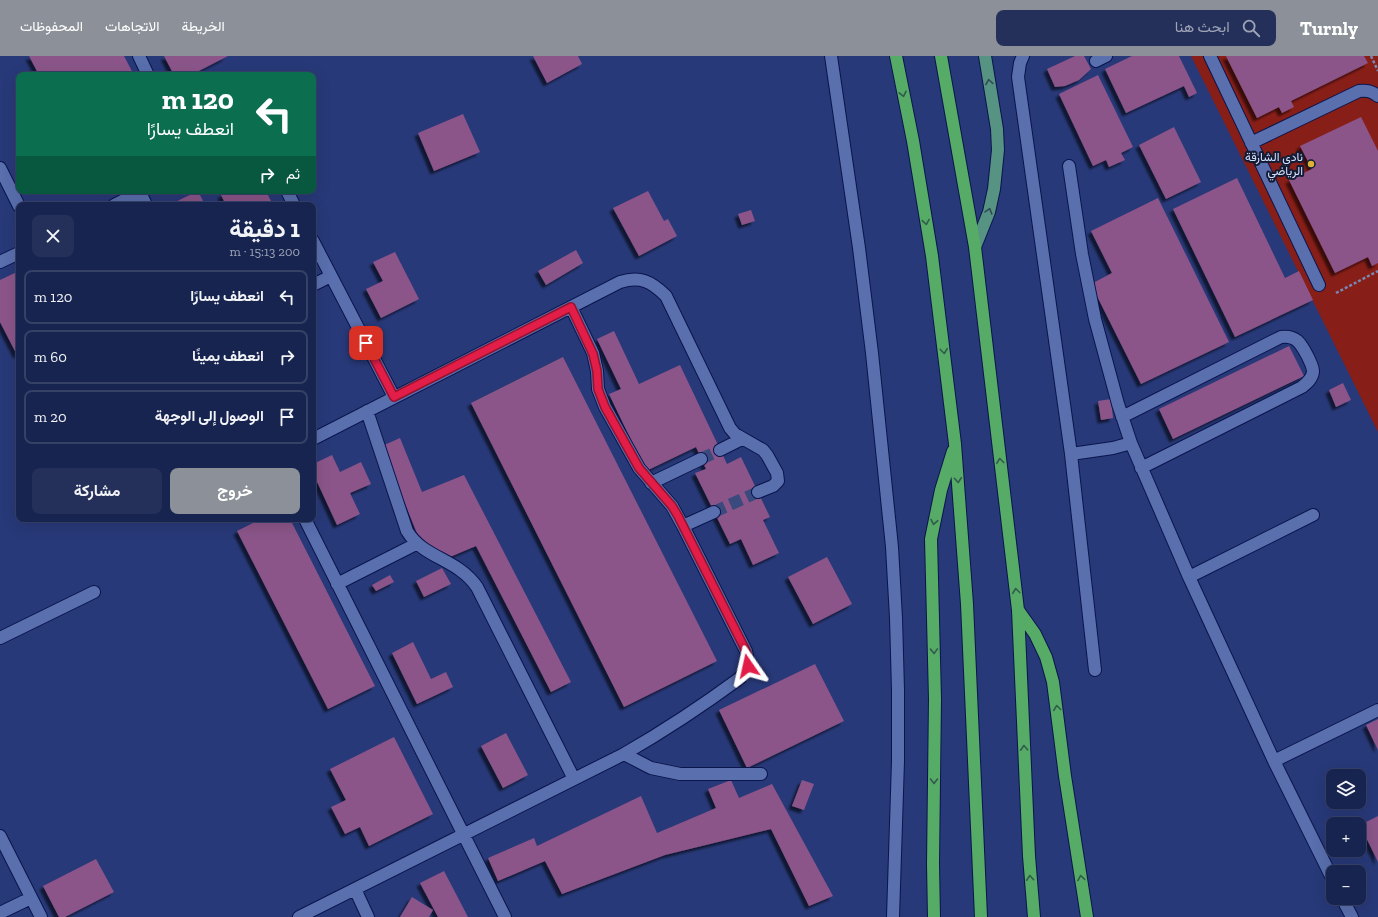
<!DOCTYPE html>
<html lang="ar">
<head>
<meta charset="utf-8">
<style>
	:root { --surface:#17244f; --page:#243059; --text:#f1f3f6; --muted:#9ea4b7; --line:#364166; --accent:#8c9099 }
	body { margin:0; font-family:"Zilla Slab",Vazirmatn,serif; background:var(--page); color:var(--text); direction:rtl; height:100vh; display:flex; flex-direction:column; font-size:15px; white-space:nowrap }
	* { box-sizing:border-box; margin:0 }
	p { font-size:13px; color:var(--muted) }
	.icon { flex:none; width:22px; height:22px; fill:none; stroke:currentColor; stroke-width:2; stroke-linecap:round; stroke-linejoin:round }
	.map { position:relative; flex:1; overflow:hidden; direction:ltr }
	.panel { position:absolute; left:16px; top:146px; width:300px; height:320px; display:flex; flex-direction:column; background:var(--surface); border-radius:8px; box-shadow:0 4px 16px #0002,0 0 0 1px var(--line); direction:rtl }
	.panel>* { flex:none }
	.hud { position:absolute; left:16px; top:16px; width:300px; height:122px; border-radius:8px; box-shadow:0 4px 16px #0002,0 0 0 1px var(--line); direction:rtl; background:#0b6e4f; color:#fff; overflow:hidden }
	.buttons { position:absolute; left:1326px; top:713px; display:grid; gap:8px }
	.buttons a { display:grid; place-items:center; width:40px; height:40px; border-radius:8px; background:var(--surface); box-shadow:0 4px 16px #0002,0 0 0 1px var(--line); font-size:20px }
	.pin { position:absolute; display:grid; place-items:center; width:34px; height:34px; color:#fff; margin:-17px; border-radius:8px; box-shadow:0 2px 6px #0006 }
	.me { position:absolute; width:44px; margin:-22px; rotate:349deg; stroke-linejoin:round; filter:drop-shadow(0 0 3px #0008) }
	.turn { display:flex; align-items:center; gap:14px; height:84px; padding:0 16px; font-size:18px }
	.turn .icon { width:52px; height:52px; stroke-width:2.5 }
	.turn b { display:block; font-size:28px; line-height:34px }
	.then { display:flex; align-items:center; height:38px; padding:0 16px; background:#0003; gap:8px; font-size:15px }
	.round { display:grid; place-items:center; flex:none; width:42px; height:42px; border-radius:8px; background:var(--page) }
	.summary { display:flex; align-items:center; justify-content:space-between; height:68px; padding:0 16px }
	h1 { font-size:24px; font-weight:700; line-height:30px }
	.primary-button { display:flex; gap:8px; margin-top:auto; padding:8px 16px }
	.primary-button a { flex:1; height:46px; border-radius:8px; background:var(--accent); color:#fff; font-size:16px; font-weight:700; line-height:46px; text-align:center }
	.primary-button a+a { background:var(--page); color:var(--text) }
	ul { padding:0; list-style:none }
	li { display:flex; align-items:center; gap:12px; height:54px; margin:0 8px 6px; padding:0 8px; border:2px solid var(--line); border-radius:8px }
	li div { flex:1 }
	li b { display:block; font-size:15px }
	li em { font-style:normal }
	header { display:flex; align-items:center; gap:24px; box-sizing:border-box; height:56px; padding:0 20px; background:var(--accent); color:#fff }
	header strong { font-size:19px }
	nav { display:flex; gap:22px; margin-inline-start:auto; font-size:14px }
	.search { width:280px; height:36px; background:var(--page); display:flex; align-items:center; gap:10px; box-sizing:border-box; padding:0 14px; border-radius:8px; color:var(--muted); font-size:15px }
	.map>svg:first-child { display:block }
	.built { fill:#283979; fill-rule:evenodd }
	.green { fill:#881e18 }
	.building { fill:#8b5489; filter:url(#shadow) }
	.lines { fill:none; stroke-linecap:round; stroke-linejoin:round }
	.minor-tunnel { stroke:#3a4a7f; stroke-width:12; stroke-dasharray:12 6; stroke-linecap:butt }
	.minor-casing { stroke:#0a154c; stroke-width:14 }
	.major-casing { stroke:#0a154c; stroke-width:14 }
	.highway-casing { stroke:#0a154c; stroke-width:14 }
	.path { stroke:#7987b2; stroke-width:2.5; stroke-dasharray:3 2; stroke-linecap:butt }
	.minor { stroke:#596fae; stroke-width:12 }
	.major { stroke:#579383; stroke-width:12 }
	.highway { stroke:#56ab66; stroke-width:12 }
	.oneway { stroke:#2e4b54 }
	.oneway2 { stroke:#315c4b }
	.route-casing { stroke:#92132f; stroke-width:10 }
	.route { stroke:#e11d48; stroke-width:7 }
	.poi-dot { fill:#ddb133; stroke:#131b35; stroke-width:1.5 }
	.labels { text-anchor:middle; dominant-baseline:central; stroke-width:4; stroke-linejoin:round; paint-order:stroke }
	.poi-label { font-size:12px; fill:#d5e0fd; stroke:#131b35; text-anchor:end }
</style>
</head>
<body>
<header>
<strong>Turnly</strong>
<div class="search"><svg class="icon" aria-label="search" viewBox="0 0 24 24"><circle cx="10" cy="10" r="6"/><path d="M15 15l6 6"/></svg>ابحث هنا</div>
<nav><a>الخريطة</a><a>الاتجاهات</a><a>المحفوظات</a></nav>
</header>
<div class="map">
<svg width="1378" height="861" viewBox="0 0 1378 861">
	<defs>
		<filter id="shadow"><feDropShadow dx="-3.5" dy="3.5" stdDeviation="1" flood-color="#0009"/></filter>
	</defs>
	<rect width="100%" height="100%" fill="#1f3069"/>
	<!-- built -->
	<path class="built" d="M0,0h1378v861h-1378zM19,19h294v116h-294zM19,149h294v314h-294zM1333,720h26v26h-26zM1333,768h26v26h-26zM1333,816h26v26h-26z"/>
	<!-- green -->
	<path class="green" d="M1191,0h187v376z"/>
	<!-- building -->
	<path class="building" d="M29,0h95l10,19h-95z
		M164,0h64l-37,19h-17z
		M533,0h45l4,8 -35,19z
		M1075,0h9l7,13 -12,11 -14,6 -10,1 -8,-18z
		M1132,0h47l18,37 -8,4 -5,-11 -58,27 -21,-44z
		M1226,0h138l4,7 -77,38 3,6 -12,6 -3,-6 -22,11z
		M1098,19l35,72 -12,6 4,7 -16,7 -3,-7 -13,6 -34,-72z
		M463,58l17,38 -46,19 -16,-38z
		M1361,61l17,34v112l-6,3 -4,-9 -33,16 -46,-93 23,-11 -12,-23z
		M1174,71l27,55 -35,17 -27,-54z
		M1237,122l48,100 14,-7 14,29 -78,37 -62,-128z
		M198,135l7,14h-36z
		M229,135h37l7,14h-47l-5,-10z
		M648,135l16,30 4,-2 9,17 -38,20 -26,-48z
		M1158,142l71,144 -88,42 -50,-100 21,-11 -21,-42z
		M751,154l4,11 -13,4 -4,-11z
		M576,194l7,13 -37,22 -8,-14z
		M395,196l24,47 -38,19 -15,-29 17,-8 -10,-19z
		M19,215v83l-2,1 -17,-33v-42z
		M614,275l25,53 41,-19 47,99 14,-7 29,60 -7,3 16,33 -26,12 -12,-26 -11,5 -35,-71 11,-4 -10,-22 -50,24 -37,-77 12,-5 -24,-50z
		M1289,290l15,30 -131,63 -14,-30z
		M563,301l154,304 -93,46 -153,-304z
		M1343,327l8,17 -15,7 -7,-17z
		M1111,343l2,19 -12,2 -3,-19z
		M400,382l22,54 42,-17 107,207 -20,10 -75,-146 -31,13 -25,-18 -38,-95z
		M332,399l8,17 21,-10 10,22 -21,9 10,21 -23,11 -24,-52v-9z
		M261,463h29l85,167 -47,23 -91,-178z
		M827,501l25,47 -39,20 -25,-47z
		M442,512l9,16 -27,13 -8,-16z
		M390,519l4,7 -18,9 -4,-6z
		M413,586l18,37 15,-7 7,15 -36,17 -25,-51z
		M815,608l29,57 -97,47 -28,-58z
		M1378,663v31l-12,-25z
		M506,677l22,42 -25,13 -22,-42z
		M394,681l39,77 -64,32 -9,-19 -15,7 -14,-27 15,-7 -16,-31z
		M731,724l8,18 33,-14 61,112 -24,10 -38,-77 -106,26 -103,39 -17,-33 -47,20 -10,-23 46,-20 3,8 104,-50 16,37 59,-25 -8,-19z
		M802,724l12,4 -10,26 -12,-4z
		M1378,760v46l-18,-37z
		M96,803l18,33 -49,25h-6l-16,-31z
		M444,815l24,46h-30l-18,-34z
		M412,841l21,13 -4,7h-29z"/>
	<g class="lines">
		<!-- minor-tunnel -->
		<path class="minor-tunnel" d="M701,403l19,-9
			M714,456l44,-20"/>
		<!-- minor casing -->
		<g class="minor-casing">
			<path id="minor" d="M139,0l9,19
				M831,0l28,192 13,105 20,194 4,71 2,72v71l-5,156
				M1023,0l-3,7 -2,14 53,377 24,216
				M1210,0l109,229
				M1096,5l10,-5
				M1251,87l108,-52c8,-1 12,0 19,5
				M1069,110l13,88 13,65 23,85 13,39 58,134 85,184 59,119
				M0,112l19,38
				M287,135l7,14
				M140,136l6,13
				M114,149l28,-14
				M313,185l81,156
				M0,206l19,-9
				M313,229l18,-9
				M367,355l40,120c17,28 50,27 70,56l97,192
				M1122,361l159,-80c16,-2 20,7 27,20 2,5 5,9 5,15 -1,7 -6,11 -11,15l-161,81
				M313,383l307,-157c20,-6 31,-1 46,14l64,132 5,6 28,16 4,5 10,18 1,8 -5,5 -15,6
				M720,394l22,-11
				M1071,398l42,-6 18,-5
				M651,427l50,-24
				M305,463l200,398
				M683,470l31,-14
				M1189,521l124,-62
				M337,528l79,-40
				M0,582l94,-46
				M624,698l27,14 29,6h81
				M1274,705l104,-51
				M0,780l41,81
				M355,833l13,28
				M1342,842l10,19
				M0,857l31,-15
				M299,861l325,-163c40,-23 78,-48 116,-76 8,-9 9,-16 6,-27l-63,-125 -11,-20 -33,-38 -34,-61 -7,-18 -1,-18 -4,-18 -22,-46"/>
		</g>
		<!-- major casing -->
		<g class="major-casing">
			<path id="major" d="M975,191l14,-35 5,-23 4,-39 -1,-21 -12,-73"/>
		</g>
		<!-- highway casing -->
		<g class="highway-casing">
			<path id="highway" d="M896,0l17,85 19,115 23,188 12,160 14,313
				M941,0l34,191 43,363 11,246 5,61
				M1018,554l17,24 11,23 7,25 12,94 22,141
				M934,861l-1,-53 2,-165 -4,-160 10,-49 12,-39"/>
		</g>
		<!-- path -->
		<path class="path" d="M1371,0l7,15
			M1336,237l42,-22"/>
		<!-- minor -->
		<use href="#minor" class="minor"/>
		<!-- major -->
		<use href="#major" class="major"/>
		<!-- highway -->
		<use href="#highway" class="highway"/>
	</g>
	<!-- one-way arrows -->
	<defs><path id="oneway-chevron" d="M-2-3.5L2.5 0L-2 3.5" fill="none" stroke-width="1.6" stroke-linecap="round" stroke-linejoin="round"/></defs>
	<g class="oneway">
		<use href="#oneway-chevron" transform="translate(989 26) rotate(-99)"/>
		<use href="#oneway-chevron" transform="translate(989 155) rotate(-74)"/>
	</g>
	<g class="oneway2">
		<use href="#oneway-chevron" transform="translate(903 38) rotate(78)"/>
		<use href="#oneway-chevron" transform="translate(926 166) rotate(81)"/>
		<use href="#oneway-chevron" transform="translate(944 295) rotate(83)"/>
		<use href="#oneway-chevron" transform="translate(1000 405) rotate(-97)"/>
		<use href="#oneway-chevron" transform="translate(958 424) rotate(86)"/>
		<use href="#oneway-chevron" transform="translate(934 466) rotate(101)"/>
		<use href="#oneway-chevron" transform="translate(1016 535) rotate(-97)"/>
		<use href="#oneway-chevron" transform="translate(934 595) rotate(88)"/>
		<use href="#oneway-chevron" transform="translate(1057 652) rotate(-98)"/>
		<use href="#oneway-chevron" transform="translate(1024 692) rotate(-93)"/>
		<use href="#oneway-chevron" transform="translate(934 725) rotate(90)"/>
		<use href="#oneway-chevron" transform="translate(1030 822) rotate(-94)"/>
		<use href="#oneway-chevron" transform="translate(1081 822) rotate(-99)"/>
	</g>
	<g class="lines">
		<!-- route casing -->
		<g class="route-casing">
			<path id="route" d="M366,287l28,54 177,-90 22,47 4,17 1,18 7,18 34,61 33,38 6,10 68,135 2,7v8"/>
		</g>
		<!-- route -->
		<use href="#route" class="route"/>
	</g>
	<!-- markers -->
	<circle class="poi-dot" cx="1311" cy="108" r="4"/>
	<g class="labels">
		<!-- poi labels -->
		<g class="poi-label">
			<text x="1303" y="101">نادي الشارقة<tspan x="1303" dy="14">الرياضي</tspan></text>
		</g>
	</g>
</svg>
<div class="buttons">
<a><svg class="icon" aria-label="layers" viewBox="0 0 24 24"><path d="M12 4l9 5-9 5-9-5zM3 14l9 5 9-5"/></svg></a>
<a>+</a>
<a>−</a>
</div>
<div class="pin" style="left:366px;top:287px;background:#d93025"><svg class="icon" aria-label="arrive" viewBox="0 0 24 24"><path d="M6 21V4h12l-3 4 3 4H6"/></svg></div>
<svg class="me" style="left:748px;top:610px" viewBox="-20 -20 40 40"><path d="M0-17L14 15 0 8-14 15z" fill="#e11d48" stroke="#fff" stroke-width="4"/></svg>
<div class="hud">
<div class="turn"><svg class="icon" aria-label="left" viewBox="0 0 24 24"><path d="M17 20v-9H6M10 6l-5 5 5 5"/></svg><div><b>120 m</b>انعطف يسارًا</div></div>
<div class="then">ثم<svg class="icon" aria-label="right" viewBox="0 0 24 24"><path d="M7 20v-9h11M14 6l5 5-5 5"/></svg></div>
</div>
<section class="panel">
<div class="summary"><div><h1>1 دقيقة</h1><p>200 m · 15:13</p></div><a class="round"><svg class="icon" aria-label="close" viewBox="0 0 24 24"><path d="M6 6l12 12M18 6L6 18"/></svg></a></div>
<ul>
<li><svg class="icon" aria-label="left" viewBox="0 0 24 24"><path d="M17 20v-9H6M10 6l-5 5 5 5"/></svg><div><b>انعطف يسارًا</b></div><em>120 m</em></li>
<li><svg class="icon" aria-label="right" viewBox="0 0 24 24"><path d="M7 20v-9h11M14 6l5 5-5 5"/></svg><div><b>انعطف يمينًا</b></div><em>60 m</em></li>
<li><svg class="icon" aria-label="arrive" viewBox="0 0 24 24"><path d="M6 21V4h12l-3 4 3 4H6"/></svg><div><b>الوصول إلى الوجهة</b></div><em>20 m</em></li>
</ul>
<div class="primary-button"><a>خروج</a><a>مشاركة</a></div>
</section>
</div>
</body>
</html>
